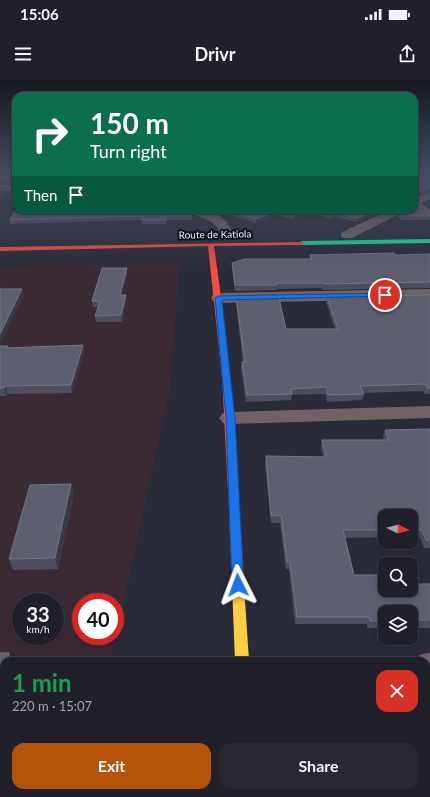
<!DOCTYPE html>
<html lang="en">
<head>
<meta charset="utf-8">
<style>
	:root { --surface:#20202a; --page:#282832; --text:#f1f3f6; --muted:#a2a3a8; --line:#3d3e47; --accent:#b45309 }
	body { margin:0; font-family:Lato,sans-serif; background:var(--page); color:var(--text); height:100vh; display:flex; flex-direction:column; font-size:15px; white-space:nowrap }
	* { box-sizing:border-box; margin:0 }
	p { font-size:13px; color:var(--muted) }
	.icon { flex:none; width:22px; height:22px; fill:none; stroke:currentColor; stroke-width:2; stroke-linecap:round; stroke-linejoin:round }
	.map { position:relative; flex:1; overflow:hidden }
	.sheet { position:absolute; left:0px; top:577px; width:430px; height:140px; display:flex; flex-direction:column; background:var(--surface); border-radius:12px 12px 0 0; box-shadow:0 2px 6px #0003,0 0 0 1px var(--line) }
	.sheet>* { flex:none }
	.top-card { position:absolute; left:12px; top:12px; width:406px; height:122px; border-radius:12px; box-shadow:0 2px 6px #0003,0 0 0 1px var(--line); background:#0b6e4f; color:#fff; overflow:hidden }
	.needle { width:26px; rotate:96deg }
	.tools { position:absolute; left:378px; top:429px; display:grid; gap:8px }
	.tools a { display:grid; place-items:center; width:40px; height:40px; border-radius:8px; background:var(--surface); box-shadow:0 2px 6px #0003,0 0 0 1px var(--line); font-size:20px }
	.speed { position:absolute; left:12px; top:513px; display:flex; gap:8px; font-size:20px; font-weight:700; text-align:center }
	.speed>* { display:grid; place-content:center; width:52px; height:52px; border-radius:50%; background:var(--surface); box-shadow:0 2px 6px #0003,0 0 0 1px var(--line); line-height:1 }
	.speed small { font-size:10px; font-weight:400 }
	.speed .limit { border:6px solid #d22; background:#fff; color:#111 }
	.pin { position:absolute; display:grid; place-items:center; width:34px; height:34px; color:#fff; margin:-17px; border:2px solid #fff; border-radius:50%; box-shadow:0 1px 4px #0007 }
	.me { position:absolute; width:44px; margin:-22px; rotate:357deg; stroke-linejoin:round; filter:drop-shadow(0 0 3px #0008) }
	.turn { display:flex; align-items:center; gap:14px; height:84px; padding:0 12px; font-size:18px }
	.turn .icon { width:52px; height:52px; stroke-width:2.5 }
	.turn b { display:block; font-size:28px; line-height:34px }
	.then { display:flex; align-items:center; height:38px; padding:0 12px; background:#0003; gap:8px; font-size:15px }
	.round { display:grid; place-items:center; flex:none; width:42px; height:42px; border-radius:12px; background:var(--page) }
	.headline { display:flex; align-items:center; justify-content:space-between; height:68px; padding:0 12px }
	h1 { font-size:24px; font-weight:700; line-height:30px; color:#1e9e55 }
	.button { display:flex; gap:8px; margin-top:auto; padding:8px 12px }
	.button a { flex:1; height:46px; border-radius:12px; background:var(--accent); color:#fff; font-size:16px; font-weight:700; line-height:46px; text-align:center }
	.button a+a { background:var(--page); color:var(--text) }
	.status { display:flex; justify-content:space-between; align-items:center; height:28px; padding:0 20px; background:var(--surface); direction:ltr }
	.status svg { height:11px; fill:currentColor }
	header { display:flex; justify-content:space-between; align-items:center; height:52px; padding:0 12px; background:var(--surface); font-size:18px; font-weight:700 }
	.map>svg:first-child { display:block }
	.education { fill:#3a2a34; fill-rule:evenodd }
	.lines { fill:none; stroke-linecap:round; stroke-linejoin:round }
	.street { fill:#706264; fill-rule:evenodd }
	.fast { fill:#16e098; fill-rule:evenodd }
	.slow { fill:#ffcf43; fill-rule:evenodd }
	.jam { fill:#f24e42; fill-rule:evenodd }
	.wall { fill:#4c4e5d }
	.shaded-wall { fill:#373947 }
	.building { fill:#5d5f6e; stroke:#737585 }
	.route { fill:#1a73e8; stroke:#114b97 }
	.labels { text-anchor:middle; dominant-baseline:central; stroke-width:4; stroke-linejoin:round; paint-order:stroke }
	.far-street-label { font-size:10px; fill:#eaedfd; stroke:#0f111b }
</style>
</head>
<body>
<div class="status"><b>15:06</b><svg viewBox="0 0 49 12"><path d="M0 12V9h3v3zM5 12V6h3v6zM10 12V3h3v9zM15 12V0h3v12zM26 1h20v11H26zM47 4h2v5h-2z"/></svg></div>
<header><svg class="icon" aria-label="menu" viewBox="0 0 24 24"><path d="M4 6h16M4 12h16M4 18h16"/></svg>Drivr<svg class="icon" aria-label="share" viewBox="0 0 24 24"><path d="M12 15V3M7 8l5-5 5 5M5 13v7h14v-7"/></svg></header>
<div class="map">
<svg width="430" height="717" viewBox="0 0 430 717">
	<rect width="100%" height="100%" fill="#2a2b38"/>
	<!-- education -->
	<path class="education" d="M180,183l-10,125 -59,273h-107v132h78l-1,4h-81v-530zM21,522h34v34h-34zM81,522h34v34h-34z"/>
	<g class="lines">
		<!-- street -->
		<path class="street" d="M16,104v6l-16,1v-6z
			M430,112v7l-16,7v-7z
			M189,130c5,0 11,-1 16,0 13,2 27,14 28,27l-1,3h-10c-3,-5 -2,-11 -7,-15 -7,-7 -20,-8 -26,-15z
			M390,130h15l-2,2 -51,26h-10l-1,-3 1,-3z
			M430,209v10l-211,4 -6,-2 -2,-3 2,-3 6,-2z
			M430,326v12l-200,6 -7,-1 -4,-5 4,-5 7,-1z
			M426,573h4v30h-4v-22h-13l2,-4z
			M216,713h38v4h-38z"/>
		<!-- fast -->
		<path class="fast" d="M430,159v4l-128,2 -3,-2 3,-2z"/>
		<!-- slow -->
		<path class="slow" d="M234,425l4,1 1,3 10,152h-14l-6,-152 1,-3z"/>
		<!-- jam -->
		<path class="jam" d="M304,162l1,1 -3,2 -88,1c13,88 20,175 25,263l-1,3h-8l-1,-3 -7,-132 -14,-131 -208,5v-4z"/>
	</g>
	<!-- wall -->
	<path class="wall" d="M414,91h16l-7,22 -9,-2z
		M214,130h172l-30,12 -20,-5 -4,2 -25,-7 -14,7 -17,-4 -20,8z
		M430,131v9h-29l-3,-4 1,-4z
		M192,134v6h-25l-1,4h-24v-4l-132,4v-4z
		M430,174v34l-108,2v-2l-46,1v1l-41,1 -3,-23v-5l78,-4v-4h86z
		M127,188v6l-5,21 4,6 -4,21h-26l-1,-6 3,-9h-5l-1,-6z
		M430,215v99h-5l-2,-3 -60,2 1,1 -2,6 -35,2 -2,-8 -33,1 -1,5 -45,2 -5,-34 1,-6h1l-7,-58v-6l50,31h49l-9,-27 1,-5z
		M83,265l1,8 -12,40 -65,1 -1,2h-6v-50h8v2z
		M430,349v119h-6l-4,-11h-9v-21h-26v21l-40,1 9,37 64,9h12v44h-19v-16h-26v16h-18v-4h-72l-6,-55h-3l-6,-46h-9l-6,-59 1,-8 57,1 -2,-10 1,-7h62l-1,-3 2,-7z
		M71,404l3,11 -16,74 -45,1 -4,-11z
		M426,631h4v68l-4,-11z"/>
	<!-- shaded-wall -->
	<path class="shaded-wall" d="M16,91v5l-5,7 -11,1v-4z
		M430,107v4l-7,2 1,-3z
		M3,108v4l-3,5v-5z
		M303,130h4v2l-14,7 1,-4z
		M377,130h9l-30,12 1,-4z
		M276,131v4l-20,8v-4z
		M337,133l-1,4 -4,2v-4z
		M127,188v6l-6,27 -1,-6z
		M0,197l1,6 -1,2z
		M22,209l2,7 -24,50v-12z
		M126,215v6l-4,21 -1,-7z
		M83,265l1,8 -12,40 -1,-8z
		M5,306l2,8 -1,2 -2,-8z
		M71,404l3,11 -16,74 -3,-11z
		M9,573l4,8h-6z
		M4,593v30l-4,16v-30z
		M147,713h2v4h-3z"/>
	<!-- building -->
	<path class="building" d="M0,91h16l-6,8 -10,1z
		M414,91h16v16l-6,3 -10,-3z
		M420,122l10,9v5h-28l-3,-4 4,-2h11v-7z
		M16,129v1h176l-1,6h-25v4h-24v-4l-132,4z
		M227,130h76l-9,5 -18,-4 -20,8z
		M315,130h62l-20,8 -20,-5 -5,2z
		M394,173l2,2 34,-1v28l-107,2 -1,-1h-46v2h-41l-3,-22 13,-4h67l-2,-4z
		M102,188h25l-7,27h6l-5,20 -26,1 5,-15h-8z
		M0,209h22l-22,45z
		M430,215v93h-3l-2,-4 -65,2 4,8 -36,1 -2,-8 -35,2 1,5 -45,1 -5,-33h3l-9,-64h43l7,31h52l-11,-32z
		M83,265l-12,40 -66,1 -1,2h-4v-42h8l-2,2z
		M430,349v111h-4l-4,-10h-11v-14h-26v14h-42l11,45h31v15h26v-15h4l3,9h12v36h-19v-8h-26v9h-15l-1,-4h-72l-7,-55h-3l-6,-47 -10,1 -5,-60 60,1 -4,-17h67l-4,-10z
		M71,404l-16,74 -46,1 21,-74z
		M0,573h9l-2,8h-3v12l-4,16z
		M426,631h4v50l-4,1z
		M109,713h38l-1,4h-38z"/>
	<!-- sky -->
	<linearGradient id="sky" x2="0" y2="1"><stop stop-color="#17181f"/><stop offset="0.48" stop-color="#444a5e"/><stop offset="1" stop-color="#444a5e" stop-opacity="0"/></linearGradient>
	<rect width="430" height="191" fill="url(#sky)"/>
	<!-- route -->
	<path class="route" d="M385,213l3,2 -1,1 -165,4 13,118 9,167 -2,4 -4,1 -4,-1 -2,-4 -6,-167 -11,-120 4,-2z"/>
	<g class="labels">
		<!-- far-street labels -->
		<g class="far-street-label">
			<text transform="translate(215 154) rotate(-1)">Route de Katiola</text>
		</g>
	</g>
</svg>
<div class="tools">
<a><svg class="needle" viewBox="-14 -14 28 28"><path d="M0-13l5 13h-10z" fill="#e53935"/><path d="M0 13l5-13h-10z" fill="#a2a3a8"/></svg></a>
<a><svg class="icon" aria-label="search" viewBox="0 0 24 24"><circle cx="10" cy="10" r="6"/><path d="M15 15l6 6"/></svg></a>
<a><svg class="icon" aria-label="layers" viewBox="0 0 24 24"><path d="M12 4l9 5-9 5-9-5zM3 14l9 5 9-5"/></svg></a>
</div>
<div class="speed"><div>33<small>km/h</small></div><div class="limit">40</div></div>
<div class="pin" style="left:385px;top:215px;background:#d93025"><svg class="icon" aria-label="arrive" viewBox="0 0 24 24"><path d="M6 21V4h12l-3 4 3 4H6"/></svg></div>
<svg class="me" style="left:238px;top:505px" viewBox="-20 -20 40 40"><path d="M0-17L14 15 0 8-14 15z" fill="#1a73e8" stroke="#fff" stroke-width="4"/></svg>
<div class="top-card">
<div class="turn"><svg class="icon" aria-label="right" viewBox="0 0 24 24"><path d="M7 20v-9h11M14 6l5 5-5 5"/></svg><div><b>150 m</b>Turn right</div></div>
<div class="then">Then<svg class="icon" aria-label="arrive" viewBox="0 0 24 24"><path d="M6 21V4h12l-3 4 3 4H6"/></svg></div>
</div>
<section class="sheet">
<div class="headline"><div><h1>1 min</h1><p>220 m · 15:07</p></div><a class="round" style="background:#d93025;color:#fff"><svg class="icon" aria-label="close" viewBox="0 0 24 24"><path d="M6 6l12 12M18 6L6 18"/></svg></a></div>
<div class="button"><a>Exit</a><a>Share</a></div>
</section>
</div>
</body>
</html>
